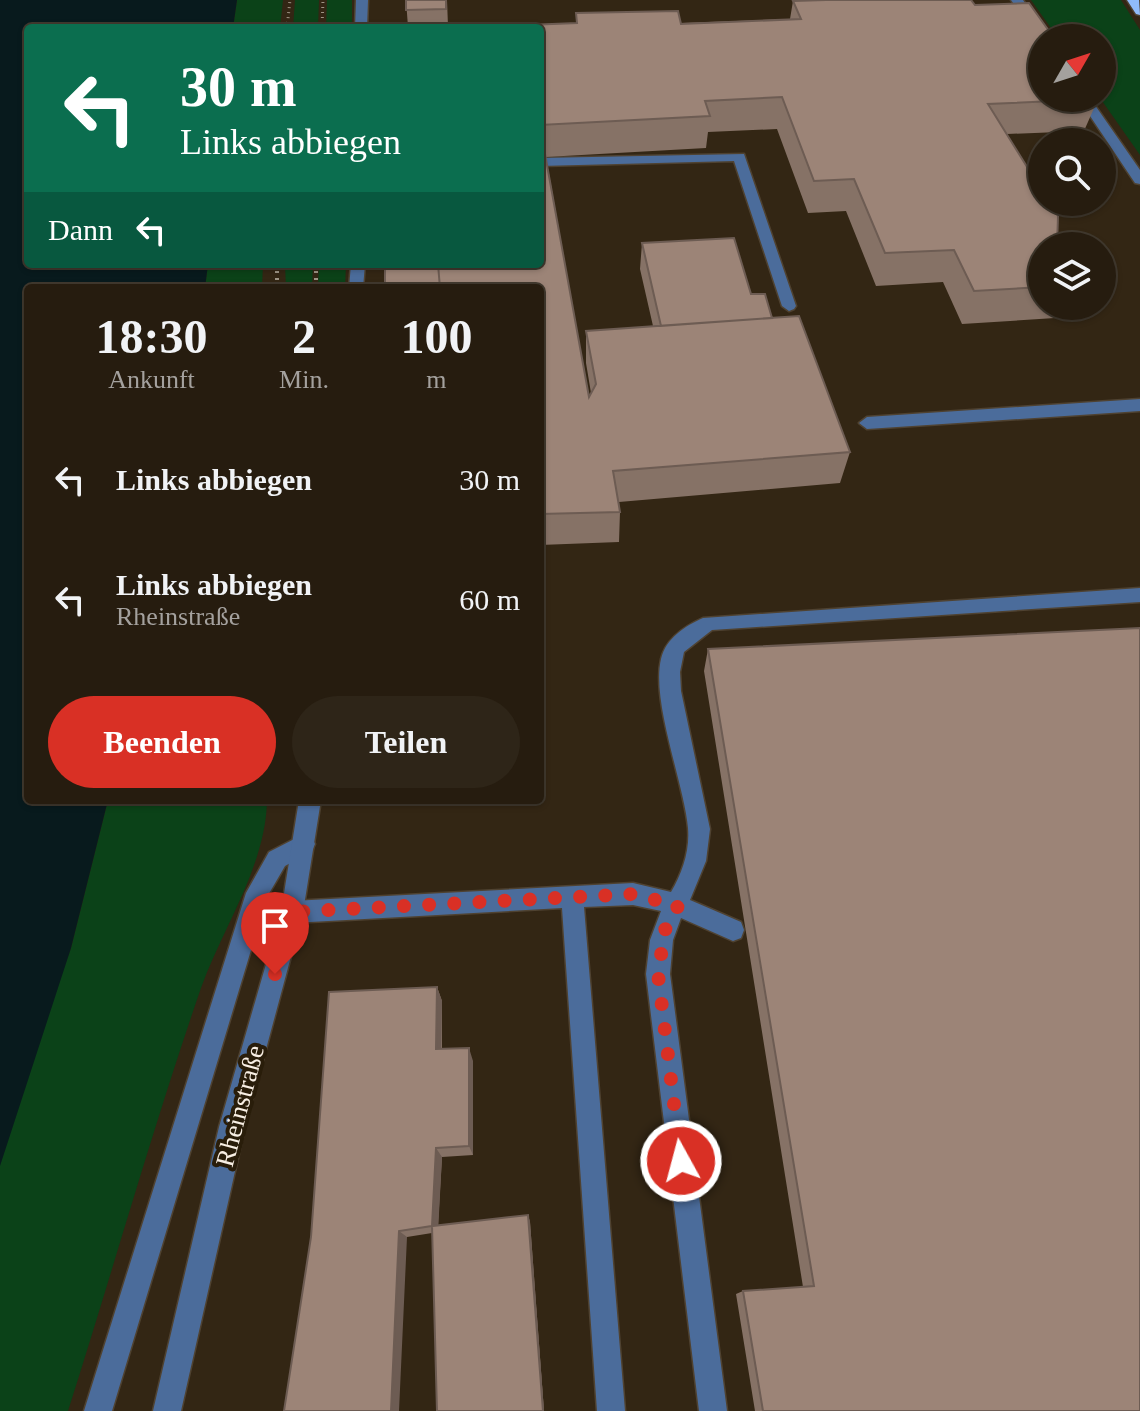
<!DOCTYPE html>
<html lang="de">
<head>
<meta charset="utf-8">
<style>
	:root { --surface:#261c0f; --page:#2e2518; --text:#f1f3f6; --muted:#a4a19e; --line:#423a2f; --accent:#d93025 }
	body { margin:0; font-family:"Times New Roman",serif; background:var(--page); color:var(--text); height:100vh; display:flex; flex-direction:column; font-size:30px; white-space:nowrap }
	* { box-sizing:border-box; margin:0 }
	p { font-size:26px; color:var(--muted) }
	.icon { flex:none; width:44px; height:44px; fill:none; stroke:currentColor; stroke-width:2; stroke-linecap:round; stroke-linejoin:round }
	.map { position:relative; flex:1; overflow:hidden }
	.drawer { position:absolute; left:24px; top:284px; width:520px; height:520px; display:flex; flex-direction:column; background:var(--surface); border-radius:8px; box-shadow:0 2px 6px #0004,0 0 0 2px var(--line) }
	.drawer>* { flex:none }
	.top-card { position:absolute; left:24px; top:24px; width:520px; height:244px; border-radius:8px; box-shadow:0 2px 6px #0004,0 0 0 2px var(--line); background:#0b6e4f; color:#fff; overflow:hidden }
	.needle { width:52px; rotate:51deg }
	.tools { position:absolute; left:1028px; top:24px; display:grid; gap:16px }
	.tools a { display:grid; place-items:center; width:88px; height:88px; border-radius:50%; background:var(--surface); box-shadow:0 2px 6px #0004,0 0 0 2px var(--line); font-size:40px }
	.pin { position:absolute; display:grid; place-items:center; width:68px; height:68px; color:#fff; margin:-82px -34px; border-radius:50% 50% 50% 0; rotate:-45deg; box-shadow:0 0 8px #0007 }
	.pin .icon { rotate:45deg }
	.me { position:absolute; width:88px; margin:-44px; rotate:353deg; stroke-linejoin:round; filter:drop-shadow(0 0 6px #0008) }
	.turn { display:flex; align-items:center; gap:28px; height:168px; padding:0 24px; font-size:36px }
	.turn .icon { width:104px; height:104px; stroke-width:2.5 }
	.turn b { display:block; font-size:56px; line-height:68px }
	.then { display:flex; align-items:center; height:76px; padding:0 24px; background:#0003; gap:16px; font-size:30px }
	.eta { display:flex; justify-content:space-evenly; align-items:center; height:136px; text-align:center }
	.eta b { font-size:48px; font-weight:700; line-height:56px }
	.action { display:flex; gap:16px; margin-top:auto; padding:16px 24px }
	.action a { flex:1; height:92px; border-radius:48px; background:var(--accent); color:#fff; font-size:32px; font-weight:700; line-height:92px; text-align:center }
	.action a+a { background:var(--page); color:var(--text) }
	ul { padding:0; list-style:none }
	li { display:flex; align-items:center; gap:24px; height:120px; padding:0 24px }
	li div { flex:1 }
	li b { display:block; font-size:30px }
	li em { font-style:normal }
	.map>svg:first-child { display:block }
	.green { fill:#0b4218 }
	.water { fill:#081a1d }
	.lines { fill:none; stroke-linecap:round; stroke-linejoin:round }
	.service-casing { stroke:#4f4231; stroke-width:3 }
	.minor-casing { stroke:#4f4231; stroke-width:3 }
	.trunk-casing { stroke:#4f4231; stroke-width:3 }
	.path-far1 { stroke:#9e9485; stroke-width:3; stroke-dasharray:1 4; stroke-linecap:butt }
	.path { stroke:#9e9485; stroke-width:4; stroke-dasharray:2 5; stroke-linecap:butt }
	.service { fill:#4b6c9b; fill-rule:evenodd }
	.minor { fill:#4b6c9b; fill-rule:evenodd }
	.trunk { fill:#90bcfa; fill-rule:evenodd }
	.wall { fill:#867266 }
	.shaded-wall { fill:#6d5c53 }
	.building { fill:#9c8477; stroke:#6d5c53; stroke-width:2 }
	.route { stroke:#d93025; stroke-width:14; stroke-dasharray:0 25.2 }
	.labels { text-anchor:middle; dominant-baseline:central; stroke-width:8; stroke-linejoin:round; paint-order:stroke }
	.near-street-label { font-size:26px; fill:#f8efe4; stroke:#291d0a }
</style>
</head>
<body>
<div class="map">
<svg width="1140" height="1411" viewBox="0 0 1140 1411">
	<rect width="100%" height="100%" fill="#332614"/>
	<!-- green -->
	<path class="green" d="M237,0h46l-3,28h-47z
		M295,0h24l-1,28h-25z
		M327,0h25v28h-26z
		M1031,0h90l19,30v125l-40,-57 2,-60h-44z
		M208,264h55l-1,24h-57z
		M285,264h28l-1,24h-26z
		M319,264h27l-1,24h-27z
		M108,800h159c-1,66 -44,127 -66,188 -48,139 -88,282 -133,423h-68v-265l71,-198z"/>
	<!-- water -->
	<path class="water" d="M0,0h237l-4,28h-205v236h180l-3,24h-177v512h80l-37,148 -71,218z"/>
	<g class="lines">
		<!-- service casing -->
		<g class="service-casing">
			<path id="service" d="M1011,0h12l26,38 -10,2z
				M1078,98h12l50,72v14l-5,-1z
				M744,154l52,152 -2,3 -5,2 -7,-5 -48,-145 -194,5v-8z
				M1140,399v12l-273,18 -8,-6 8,-6z
				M1140,588v14l-428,28 -28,22 -4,20 1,19 29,138 -4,32 -16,39 51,22 3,8 -3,8 -8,3 -52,-23 -8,22 -3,34 57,437h-28l-53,-437 4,-34 11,-29 -28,-6 -49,2 41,504h-28l-35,-503 -270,15 -8,-3 -3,-8 3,-8 8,-3 341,-18 38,9c11,-19 19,-41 17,-64 -4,-45 -37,-126 -27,-169 5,-21 24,-33 42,-41z
				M304,834l8,3 3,7 -3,7 -27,15 -18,31 -155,514h-28l162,-518 23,-41z"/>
		</g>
		<!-- minor casing -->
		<g class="minor-casing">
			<path id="minor" d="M356,0h12l-1,28h-12z
				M351,264h14l-2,24h-14z
				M299,800h22l-18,112 -58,215 -64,284h-28l66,-284 62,-215z"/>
		</g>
		<!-- trunk casing -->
		<g class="trunk-casing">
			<path id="trunk" d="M1127,0h12l1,15 -4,-1z"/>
		</g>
		<!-- path-far1 -->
		<path class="path-far1" d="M287,28l3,-28
			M322,28l1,-28"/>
		<!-- path -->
		<path class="path" d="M277,264v24
			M316,264v24"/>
		<!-- service -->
		<use href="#service" class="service"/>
		<!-- minor -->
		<use href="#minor" class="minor"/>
		<!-- trunk -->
		<use href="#trunk" class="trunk"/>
	</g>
	<!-- wall -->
	<path class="wall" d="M406,0h41l1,26 -40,1z
		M793,1l182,4 123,94 -14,32 -77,3 35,112v60h18l-5,12 -93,6 -19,-42 -67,4 -30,-75 -38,2 -31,-84 -69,3 -2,16 -160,9 43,240 2,-4 -5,-30v-32l67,-5 -13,-57 2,-26 109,51 21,24 78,134 -10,31 -221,19 1,10 -1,30 -79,3v-517l250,-9z
		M708,649l432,762h-385l-19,-117 7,-3 60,-4 -99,-616z
		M437,987l5,14v48l31,12v94l-31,2 -4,68 90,-10 2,7 14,189h-107l-5,-178 -25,4h-96z"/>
	<!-- shaded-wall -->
	<path class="shaded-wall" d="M437,987l5,14 -1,61 -5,-13z
		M469,1048l4,13v94l-4,-9z
		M436,1148l6,9 -4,75 -6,-6z
		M528,1215l2,7 14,189h-1z
		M399,1231l8,6 -8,174h-8z"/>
	<!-- building -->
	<path class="building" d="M406,0h40v9l-40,1z
		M826,0h145l4,5 54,-2 25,35h-12v60l56,1 -110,5 54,87v11h7l9,14 -1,30h-15v41l-68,4 -20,-41 -69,3 -31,-74 -40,2 -32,-84 -77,4 5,15 -170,9v-97h-87l124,-5 -1,-10 102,-2 3,13 120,-5 -8,-18z
		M540,154h5l44,243 7,-13 -10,-53 213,-15 51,136 -237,19 7,41 -80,2v-226h-100l-2,-24h102z
		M734,238l17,56h14l7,24 -111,8 -19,-83z
		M385,264h53l2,24h-55z
		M1140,628v783h-377l-20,-120 71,-5 -106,-637z
		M437,987l-1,62 33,-1v98l-33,2 -4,78 96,-11 15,196h-106l-5,-185 -33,5 -8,180h-107l27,-174 18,-245z"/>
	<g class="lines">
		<!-- route -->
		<path class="route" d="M275,974l17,-62 341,-18 45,12 -13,24 -7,44 23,187"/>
	</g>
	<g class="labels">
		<!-- near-street labels -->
		<g class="near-street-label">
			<text transform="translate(240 1106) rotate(-75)">Rheinstraße</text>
		</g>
	</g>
</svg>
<div class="tools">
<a><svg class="needle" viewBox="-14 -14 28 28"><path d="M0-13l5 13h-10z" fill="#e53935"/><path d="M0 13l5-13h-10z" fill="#a4a19e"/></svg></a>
<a><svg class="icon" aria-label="search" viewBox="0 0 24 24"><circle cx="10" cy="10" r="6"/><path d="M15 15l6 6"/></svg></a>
<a><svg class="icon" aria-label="layers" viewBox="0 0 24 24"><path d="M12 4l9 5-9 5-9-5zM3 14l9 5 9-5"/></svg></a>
</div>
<div class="pin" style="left:275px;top:974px;background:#d93025"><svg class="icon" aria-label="arrive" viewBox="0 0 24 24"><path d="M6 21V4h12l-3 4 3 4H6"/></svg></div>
<svg class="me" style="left:681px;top:1161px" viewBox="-20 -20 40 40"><circle r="17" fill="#d93025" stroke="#fff" stroke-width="3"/><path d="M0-11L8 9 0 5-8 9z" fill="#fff"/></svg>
<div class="top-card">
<div class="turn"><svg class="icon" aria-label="left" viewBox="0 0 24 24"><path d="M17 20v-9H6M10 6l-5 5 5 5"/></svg><div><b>30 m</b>Links abbiegen</div></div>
<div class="then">Dann<svg class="icon" aria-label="left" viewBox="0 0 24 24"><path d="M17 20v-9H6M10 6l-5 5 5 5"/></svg></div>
</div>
<section class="drawer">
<div class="eta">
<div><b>18:30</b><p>Ankunft</p></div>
<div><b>2</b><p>Min.</p></div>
<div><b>100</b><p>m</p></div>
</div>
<ul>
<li><svg class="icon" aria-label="left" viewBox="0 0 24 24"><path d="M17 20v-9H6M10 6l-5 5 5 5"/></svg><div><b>Links abbiegen</b></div><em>30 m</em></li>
<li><svg class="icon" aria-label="left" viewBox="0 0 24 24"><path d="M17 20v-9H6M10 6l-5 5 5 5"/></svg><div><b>Links abbiegen</b><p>Rheinstraße</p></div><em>60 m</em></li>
</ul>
<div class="action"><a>Beenden</a><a>Teilen</a></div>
</section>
</div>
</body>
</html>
